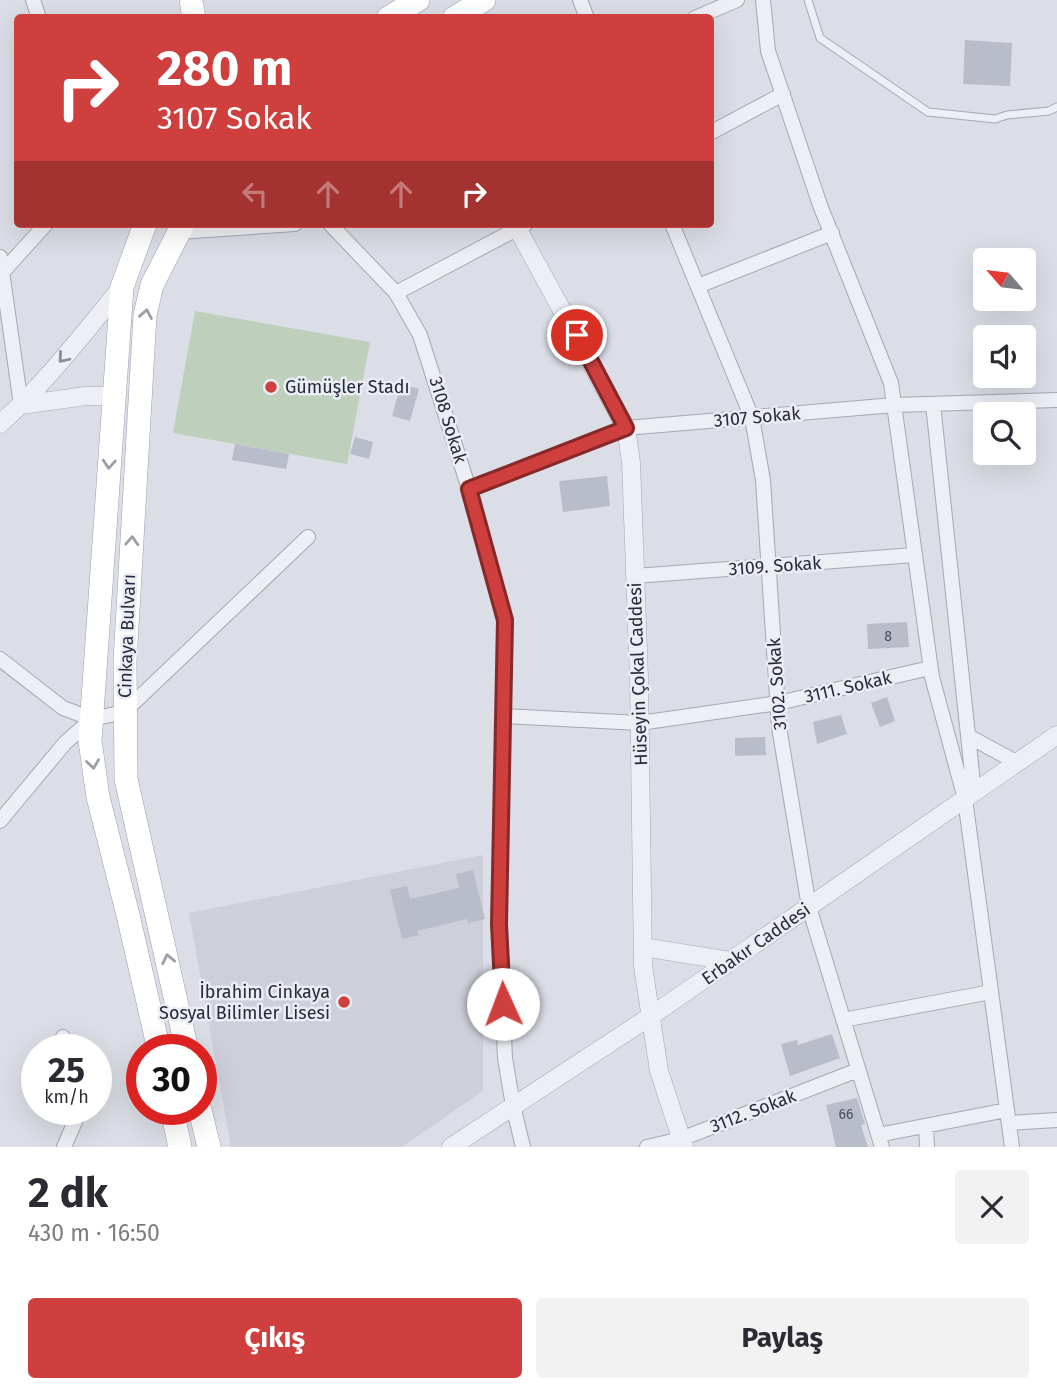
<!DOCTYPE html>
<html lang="tr">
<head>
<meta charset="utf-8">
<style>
	:root { --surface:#fff; --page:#f2f2f3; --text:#2b2b33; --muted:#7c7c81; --accent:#ce3f3e }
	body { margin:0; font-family:"Fira Sans",sans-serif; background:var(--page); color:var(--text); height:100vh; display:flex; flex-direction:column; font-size:26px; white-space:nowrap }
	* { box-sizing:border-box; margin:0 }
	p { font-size:23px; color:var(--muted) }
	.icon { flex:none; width:38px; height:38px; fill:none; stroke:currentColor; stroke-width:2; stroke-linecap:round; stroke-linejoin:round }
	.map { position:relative; height:1147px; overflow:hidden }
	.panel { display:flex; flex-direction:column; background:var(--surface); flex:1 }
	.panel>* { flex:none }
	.banner { position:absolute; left:14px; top:14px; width:700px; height:214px; border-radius:7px; box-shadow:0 7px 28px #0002; background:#ce3f3e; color:#fff; overflow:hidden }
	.needle { width:46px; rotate:298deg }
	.buttons { position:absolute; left:973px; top:248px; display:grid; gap:14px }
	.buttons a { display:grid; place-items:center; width:63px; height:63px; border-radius:7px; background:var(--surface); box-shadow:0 7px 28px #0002; font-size:35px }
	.speed { position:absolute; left:21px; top:1034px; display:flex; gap:14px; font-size:35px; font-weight:700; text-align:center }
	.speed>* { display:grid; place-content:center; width:91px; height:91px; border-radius:50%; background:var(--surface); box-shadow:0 7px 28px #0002; line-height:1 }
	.speed small { font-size:18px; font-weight:400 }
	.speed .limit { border:10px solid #d22; background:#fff; color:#111 }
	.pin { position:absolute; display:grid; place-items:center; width:60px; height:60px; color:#fff; margin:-30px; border:4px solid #fff; border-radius:50%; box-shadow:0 2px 7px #0007 }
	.me { position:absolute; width:77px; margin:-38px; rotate:358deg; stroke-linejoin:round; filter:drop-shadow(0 0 5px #0008) }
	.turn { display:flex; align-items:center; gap:24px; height:147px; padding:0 28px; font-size:32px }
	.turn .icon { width:91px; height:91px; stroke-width:2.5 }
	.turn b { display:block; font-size:49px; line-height:60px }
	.lanes { display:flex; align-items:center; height:66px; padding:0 28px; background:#0003; justify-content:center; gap:35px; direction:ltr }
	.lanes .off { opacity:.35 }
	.round { display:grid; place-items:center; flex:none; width:74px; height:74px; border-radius:7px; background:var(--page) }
	.summary { display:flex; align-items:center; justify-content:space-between; height:119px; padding:0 28px }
	h1 { font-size:42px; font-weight:700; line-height:52px }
	.primary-button { display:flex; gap:14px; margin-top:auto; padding:14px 28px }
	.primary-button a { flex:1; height:80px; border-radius:7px; background:var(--accent); color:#fff; font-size:28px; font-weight:700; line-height:80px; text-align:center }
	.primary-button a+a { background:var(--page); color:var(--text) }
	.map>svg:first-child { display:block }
	.built { fill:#cdd0db }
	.green { fill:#bed0bc }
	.building { fill:#b9bcc9 }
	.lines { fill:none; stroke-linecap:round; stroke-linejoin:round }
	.service-casing { stroke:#a4a8b3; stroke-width:9 }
	.minor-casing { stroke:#a4a8b3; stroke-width:16 }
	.tertiary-casing { stroke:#a4a8b3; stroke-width:19 }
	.primary-casing { stroke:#9ba0b2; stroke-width:24 }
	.service { stroke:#eeeff4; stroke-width:7 }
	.minor { stroke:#eeeff4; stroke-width:14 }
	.tertiary { stroke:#eeeff4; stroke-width:18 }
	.primary { stroke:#fff; stroke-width:23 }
	.oneway { stroke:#9d9fa7 }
	.oneway2 { stroke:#8a8c98 }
	.route-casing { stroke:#862928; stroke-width:18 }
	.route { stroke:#ce3f3e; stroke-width:12 }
	.poi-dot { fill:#ce3f3e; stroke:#eaedf4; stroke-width:2.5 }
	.labels { text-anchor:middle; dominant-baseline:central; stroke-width:5; stroke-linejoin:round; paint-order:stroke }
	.number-label { font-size:14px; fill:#4a4e5f }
	.poi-label { font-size:18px; fill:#252a3c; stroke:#eaedf4; text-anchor:start }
	.street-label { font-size:18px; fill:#252a3c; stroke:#eaedf4 }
</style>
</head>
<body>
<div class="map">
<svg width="1057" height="1147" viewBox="0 0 1057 1147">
	<rect width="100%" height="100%" fill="#dbdee6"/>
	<!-- built -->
	<path class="built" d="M483,855v236l-81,56h-171l-42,-234z"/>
	<!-- green -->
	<path class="green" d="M195,311l175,31 -23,122 -174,-31z"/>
	<!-- building -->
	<path class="building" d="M965,40l47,3 -2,43 -47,-2z
		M401,384l18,5 -9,32 -18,-5z
		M355,437l18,5 -4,17 -19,-5z
		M235,444l54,10 -3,15 -54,-9z
		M607,476l3,30 -47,6 -4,-31z
		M907,622l2,25 -41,2 -1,-25z
		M887,697l8,24 -15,6 -9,-24z
		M841,715l6,19 -30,10 -4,-22z
		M765,737l1,18 -31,1v-18z
		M473,870l12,49 -17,4 -1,-4 -50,12 2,4 -17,4 -12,-49 17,-4 3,13 49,-11 -3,-14z
		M832,1034l8,24 -50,18 -9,-32 16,-4 1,5z
		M857,1098l8,26 -4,1 7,22h-32l-10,-42z"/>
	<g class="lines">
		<!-- service casing -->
		<g class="service-casing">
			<path id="service" d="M808,0l12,38 108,74 67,7 12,-4 42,-4 8,-4"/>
		</g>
		<!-- minor casing -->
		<g class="minor-casing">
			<path id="minor" d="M33,0l6,18
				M580,0l7,18
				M763,0l5,51 52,154 71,178 41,294 33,122 47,348
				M695,18l42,-18
				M710,133l73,-39
				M330,224l66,69 24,42 49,154 36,130 -6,305 6,134 8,48 10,41
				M672,224l80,194 11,62 16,247 30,180 73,240
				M179,232l116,-8
				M0,257l21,148
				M0,275l46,-51
				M698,286l134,-53
				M396,293l130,-69
				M933,404l41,388
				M469,489l157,-61 268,-23 163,-5
				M635,576l279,-21
				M0,659l63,49 29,11
				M503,716l137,7 138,-20 152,-35
				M92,719l32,-7 184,-175
				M968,736l50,27
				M0,821l65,-78 27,-24
				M843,1020l148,-28
				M63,1037l4,13
				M1009,1123l48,-3
				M926,1126l1,21
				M878,1135l129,-25
				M64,1147l16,-37
				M647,1147l34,-8 177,-69"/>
		</g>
		<!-- tertiary casing -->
		<g class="tertiary-casing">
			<path id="tertiary" d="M515,224l111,204 5,34 8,216 4,288 16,105 25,76
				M21,405l65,-9h28
				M0,424c46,-41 83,-90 122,-137
				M643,947l87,14
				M451,1147l200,-131 406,-281"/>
		</g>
		<!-- primary casing -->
		<g class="primary-casing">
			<path id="primary" d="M191,0l3,18
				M388,18l30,-18
				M454,18l30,-18
				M145,224l-23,63 -32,454 8,56 30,118 31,135
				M183,224l-31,61 -7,30 -20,346 1,118 61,271
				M172,1110l8,37
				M200,1110l9,37"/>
		</g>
		<!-- service -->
		<use href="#service" class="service"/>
		<!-- minor -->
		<use href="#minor" class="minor"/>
		<!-- tertiary -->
		<use href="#tertiary" class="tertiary"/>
		<!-- primary -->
		<use href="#primary" class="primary"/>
	</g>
	<!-- one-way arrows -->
	<defs><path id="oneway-chevron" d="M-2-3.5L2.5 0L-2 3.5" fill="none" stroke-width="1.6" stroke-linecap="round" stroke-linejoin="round" transform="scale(1.75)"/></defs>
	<g class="oneway">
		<use href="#oneway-chevron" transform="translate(146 314) rotate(-80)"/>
		<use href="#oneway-chevron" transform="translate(109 464) rotate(94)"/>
		<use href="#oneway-chevron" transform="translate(132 541) rotate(-87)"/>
		<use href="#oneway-chevron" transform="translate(93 764) rotate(82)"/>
		<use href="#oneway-chevron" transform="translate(168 959) rotate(-102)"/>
	</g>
	<use class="oneway2" href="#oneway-chevron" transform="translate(63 358) rotate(130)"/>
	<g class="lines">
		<!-- route casing -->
		<g class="route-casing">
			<path id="route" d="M503,1004l-4,-80 6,-304 -36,-131 157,-61 -49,-93"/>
		</g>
		<!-- route -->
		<use href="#route" class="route"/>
	</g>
	<!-- markers -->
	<g class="poi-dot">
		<circle cx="271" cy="387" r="7"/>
		<circle cx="344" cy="1002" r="7"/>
	</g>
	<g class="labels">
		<!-- number labels -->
		<g class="number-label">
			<text x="888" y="636">8</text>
			<text x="846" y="1114">66</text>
		</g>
		<!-- poi labels -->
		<g class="poi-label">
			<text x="285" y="387">Gümüşler Stadı</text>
			<text x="330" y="992" text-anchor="end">İbrahim Cinkaya<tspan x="330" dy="21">Sosyal Bilimler Lisesi</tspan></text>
		</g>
		<!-- street labels -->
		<g class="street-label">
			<text transform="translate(757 417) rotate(-5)">3107 Sokak</text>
			<text transform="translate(448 420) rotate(73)">3108 Sokak</text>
			<text transform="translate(775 566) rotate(-4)">3109. Sokak</text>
			<text transform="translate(127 636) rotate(-88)">Cinkaya Bulvarı</text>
			<text transform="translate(638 674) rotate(-92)">Hüseyin Çokal Caddesi</text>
			<text transform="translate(777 684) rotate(-94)">3102. Sokak</text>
			<text transform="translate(848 687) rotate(-13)">3111. Sokak</text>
			<text transform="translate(756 944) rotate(-35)">Erbakır Caddesi</text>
			<text transform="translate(753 1111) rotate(-21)">3112. Sokak</text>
		</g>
	</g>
</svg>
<div class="buttons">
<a><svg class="needle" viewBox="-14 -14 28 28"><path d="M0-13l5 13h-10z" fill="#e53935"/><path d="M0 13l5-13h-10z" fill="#7c7c81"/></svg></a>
<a><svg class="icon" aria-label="sound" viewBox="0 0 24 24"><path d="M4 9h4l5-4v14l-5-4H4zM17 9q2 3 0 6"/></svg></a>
<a><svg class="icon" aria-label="search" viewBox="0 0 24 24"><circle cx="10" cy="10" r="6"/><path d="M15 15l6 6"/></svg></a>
</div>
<div class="speed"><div>25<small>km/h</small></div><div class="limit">30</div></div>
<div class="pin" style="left:577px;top:335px;background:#d93025"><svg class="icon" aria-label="arrive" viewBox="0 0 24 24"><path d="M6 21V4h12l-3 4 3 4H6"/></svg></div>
<svg class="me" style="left:503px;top:1004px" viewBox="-20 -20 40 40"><circle r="19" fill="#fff"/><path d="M0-13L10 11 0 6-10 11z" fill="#ce3f3e"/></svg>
<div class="banner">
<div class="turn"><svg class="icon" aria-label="right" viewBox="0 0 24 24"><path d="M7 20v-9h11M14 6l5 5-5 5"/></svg><div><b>280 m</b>3107 Sokak</div></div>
<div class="lanes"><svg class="icon off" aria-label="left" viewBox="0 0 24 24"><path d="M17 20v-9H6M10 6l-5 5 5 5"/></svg><svg class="icon off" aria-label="ahead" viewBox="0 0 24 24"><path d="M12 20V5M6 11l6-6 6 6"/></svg><svg class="icon off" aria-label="ahead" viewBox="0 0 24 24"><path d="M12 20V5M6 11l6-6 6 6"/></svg><svg class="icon" aria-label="right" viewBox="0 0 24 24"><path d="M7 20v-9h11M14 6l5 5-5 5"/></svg></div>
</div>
</div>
<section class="panel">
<div class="summary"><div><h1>2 dk</h1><p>430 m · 16:50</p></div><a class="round"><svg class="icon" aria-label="close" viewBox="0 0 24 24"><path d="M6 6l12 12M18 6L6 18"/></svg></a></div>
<div class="primary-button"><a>Çıkış</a><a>Paylaş</a></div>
</section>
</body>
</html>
